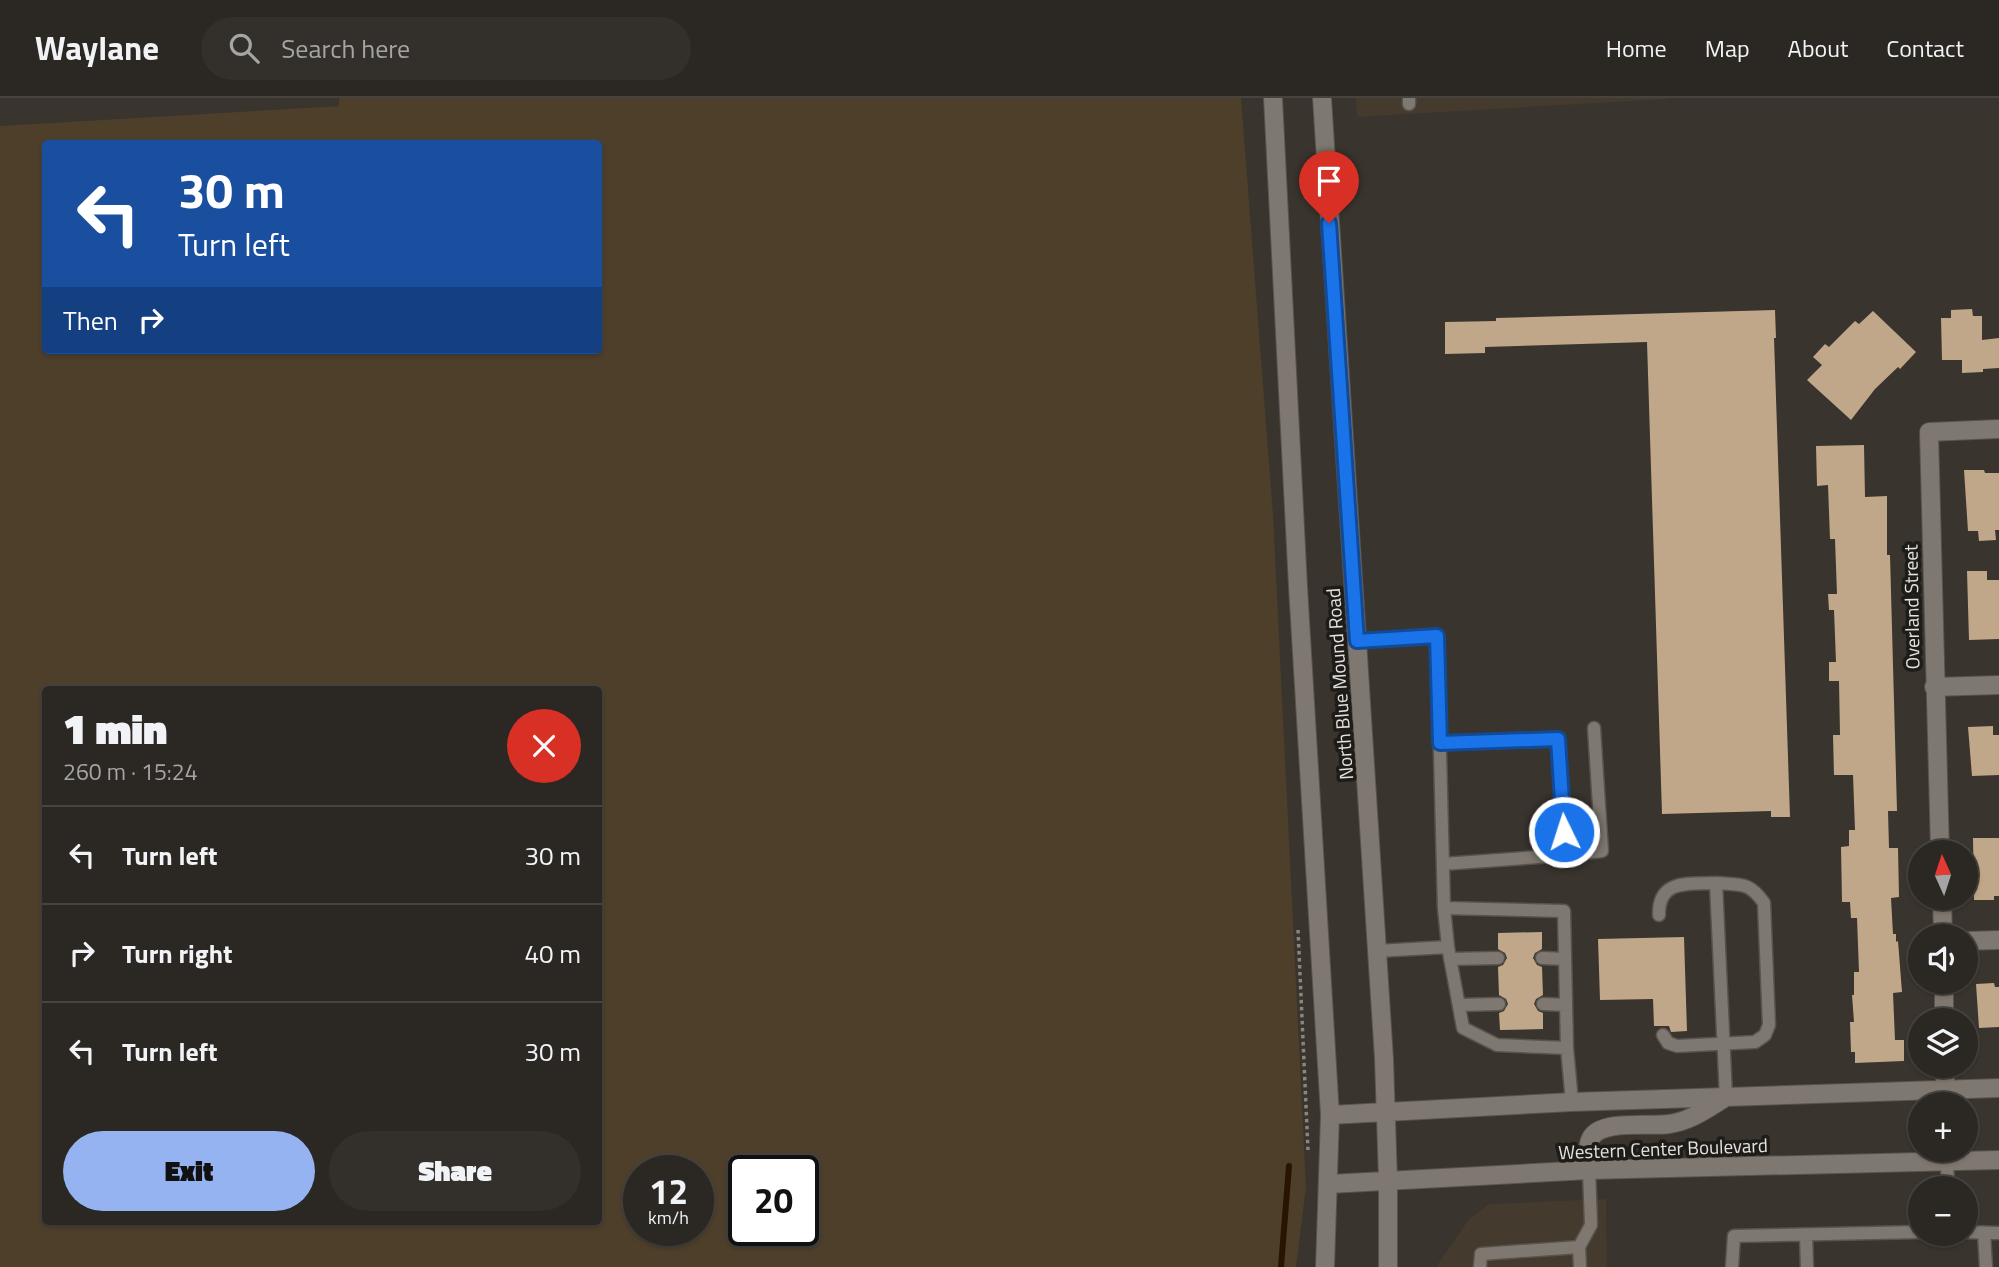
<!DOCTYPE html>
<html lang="en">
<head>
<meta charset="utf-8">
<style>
	:root { --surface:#2b2722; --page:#332f2a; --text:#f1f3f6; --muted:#a6a5a5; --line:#474440; --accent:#95b2f1 }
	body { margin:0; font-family:"Titillium Web",sans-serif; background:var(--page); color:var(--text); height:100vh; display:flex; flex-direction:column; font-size:26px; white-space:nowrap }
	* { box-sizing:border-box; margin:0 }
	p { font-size:23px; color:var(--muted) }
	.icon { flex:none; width:38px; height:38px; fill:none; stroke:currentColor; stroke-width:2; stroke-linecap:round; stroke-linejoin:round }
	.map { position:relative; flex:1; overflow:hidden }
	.panel { position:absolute; left:42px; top:588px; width:560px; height:539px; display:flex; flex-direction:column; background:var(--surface); border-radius:7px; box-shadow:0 2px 5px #0004,0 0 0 2px var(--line) }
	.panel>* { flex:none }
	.banner { position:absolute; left:42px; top:42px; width:560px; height:214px; border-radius:7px; box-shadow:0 2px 5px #0004,0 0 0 2px var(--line); background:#1a4fa0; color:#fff; overflow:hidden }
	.needle { width:46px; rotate:357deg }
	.controls { position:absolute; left:1908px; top:742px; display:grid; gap:14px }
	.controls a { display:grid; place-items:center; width:70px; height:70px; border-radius:50%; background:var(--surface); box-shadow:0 2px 5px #0004,0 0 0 2px var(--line); font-size:35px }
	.speed { position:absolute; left:623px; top:1057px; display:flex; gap:14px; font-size:35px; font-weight:700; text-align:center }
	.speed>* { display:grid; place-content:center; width:91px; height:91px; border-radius:50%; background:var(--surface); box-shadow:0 2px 5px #0004,0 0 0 2px var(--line); line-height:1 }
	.speed small { font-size:18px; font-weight:400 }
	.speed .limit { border:4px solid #111; border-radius:10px; background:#fff; color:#111 }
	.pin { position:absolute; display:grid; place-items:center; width:60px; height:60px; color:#fff; margin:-72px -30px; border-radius:50% 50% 50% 0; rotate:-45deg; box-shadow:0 0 7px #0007 }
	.pin .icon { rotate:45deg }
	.me { position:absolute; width:77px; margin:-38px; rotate:356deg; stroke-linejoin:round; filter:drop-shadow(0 0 5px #0008) }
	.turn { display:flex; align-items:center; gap:24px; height:147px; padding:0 21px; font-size:32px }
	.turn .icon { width:91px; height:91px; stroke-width:2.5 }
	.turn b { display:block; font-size:49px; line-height:60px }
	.then { display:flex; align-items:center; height:66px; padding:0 21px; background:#0003; gap:14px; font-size:26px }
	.round { display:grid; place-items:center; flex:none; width:74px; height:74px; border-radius:37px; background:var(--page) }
	.head { display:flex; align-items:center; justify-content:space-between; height:119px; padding:0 21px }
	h1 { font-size:42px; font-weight:800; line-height:52px }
	.button { display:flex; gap:14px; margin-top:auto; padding:14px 21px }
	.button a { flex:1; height:80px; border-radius:42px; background:var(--accent); color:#111; font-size:28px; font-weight:800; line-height:80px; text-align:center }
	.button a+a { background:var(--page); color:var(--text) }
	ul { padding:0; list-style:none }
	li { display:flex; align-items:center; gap:21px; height:98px; padding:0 21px; border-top:2px solid var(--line) }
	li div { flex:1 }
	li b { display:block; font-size:26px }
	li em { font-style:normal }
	header { display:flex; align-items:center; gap:42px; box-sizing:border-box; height:98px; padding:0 35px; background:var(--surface); border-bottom:2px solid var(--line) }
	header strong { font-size:33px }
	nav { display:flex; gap:38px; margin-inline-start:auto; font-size:24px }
	.search { width:490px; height:63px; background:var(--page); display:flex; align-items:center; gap:18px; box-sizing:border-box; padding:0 24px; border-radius:38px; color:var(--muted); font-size:26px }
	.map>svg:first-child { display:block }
	.built { fill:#443a2e }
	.green { fill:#4e3f2b; fill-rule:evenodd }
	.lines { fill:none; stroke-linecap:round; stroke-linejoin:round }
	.stream { stroke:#271500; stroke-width:6 }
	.building { fill:#c0a789 }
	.service-casing { stroke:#57534d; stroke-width:15 }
	.minor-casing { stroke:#57534d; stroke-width:20 }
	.secondary-casing { stroke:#57534d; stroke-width:20 }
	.path { stroke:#89857f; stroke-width:3.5; stroke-dasharray:3.5 3.5; stroke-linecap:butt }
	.service { stroke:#7e7870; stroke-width:12 }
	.minor { stroke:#7e7870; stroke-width:18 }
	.secondary { stroke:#7e7870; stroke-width:18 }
	.route-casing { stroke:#114b97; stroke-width:18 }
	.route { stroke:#1a73e8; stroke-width:12 }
	.labels { text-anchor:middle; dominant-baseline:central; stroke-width:7; stroke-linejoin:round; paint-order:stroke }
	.street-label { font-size:19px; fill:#e5e2de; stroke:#1e1c19 }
</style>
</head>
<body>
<header>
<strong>Waylane</strong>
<div class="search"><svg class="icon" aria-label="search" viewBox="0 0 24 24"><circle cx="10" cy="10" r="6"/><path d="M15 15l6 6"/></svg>Search here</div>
<nav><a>Home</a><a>Map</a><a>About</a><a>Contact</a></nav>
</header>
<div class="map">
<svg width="1999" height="1169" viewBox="0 0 1999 1169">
	<rect width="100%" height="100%" fill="#39342d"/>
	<!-- built -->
	<path class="built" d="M1356,0h311v1l-310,18z
		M1606,1101l1,68h-171l33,-48 20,-15z"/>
	<!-- green -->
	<path class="green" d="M339,0h902l32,417 33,672 -10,80h-1296v-1141l339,-20zM46,46h552v206h-552zM46,592h552v532h-552zM639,1073h59v59h-59zM744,1073h59v59h-59z"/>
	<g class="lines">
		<!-- stream -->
		<path class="stream" d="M1281,1169l8,-101"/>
	</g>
	<!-- building -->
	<path class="building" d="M1972,211l1,7h9v24l17,-2v30l-16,1v3l-21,1v-13h-20l-1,-42h10v-8z
		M1775,212l1,28h-2l16,479h-19v-6l-109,3 -15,-472 -162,5v6l-40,1v-32l51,-1v-3z
		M1873,213l43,41 -16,17 -2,-2 -23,22 -24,31 -44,-40 15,-15 -9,-8 12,-13 4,3 26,-26 4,3z
		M1864,347l1,52 22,-1v59h3l7,256h-9l1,37h9l1,49 -8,1 2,36h3v8l2,-1 4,51 -9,1 2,47h9v21l-49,2v-11h-4l-1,-30h4l-2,-27h2v-23h5l-2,-54h-6l-1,-16h-8l-1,-55 8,-1v-16h6l-2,-55h-19l-1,-40h7l-1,-54h-10v-19h7l-2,-52h-5l-1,-16h9l-2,-55h-5l-2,-54 -11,1 -1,-40z
		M1964,372h20l1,3h14v57h-4l1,10 -17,1 -1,-10h-10z
		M1967,473h20v9h12v59l-30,1z
		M1993,628v9h6v40l-27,1 -4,-49z
		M1973,740h26v58h-5v4h-20z
		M1542,834v17l-7,4 -2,5 4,7 5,2 1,28 -7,4 -2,5 4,7 5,2v16l-43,1 -1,-17 5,-2 4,-7 -2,-5 -7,-4 -1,-28 5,-2 4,-7 -2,-5 -7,-4v-16z
		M1684,839l3,94 -16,1 -2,-6h-15l-1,-27 -53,1 -2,-61z
		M1994,885l1,4h4v40l-20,1 -3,-44z"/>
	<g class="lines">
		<!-- service casing -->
		<g class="service-casing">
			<path id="service" d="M1409,0v6
				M1357,543l80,-5 7,272
				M1440,645l118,-4 8,116 -123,9
				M1566,757l36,-4 -8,-123
				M1659,817c-1,-36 30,-31 57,-32l10,214
				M1377,853l71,-4
				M1542,860l23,1
				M1450,861l48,-1
				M1543,906l23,1
				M1459,907l40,-1
				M1663,937l5,8 9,3 78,-4 10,-7 4,-10 -5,-122c-15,-22 -24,-18 -48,-20
				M1567,950l-3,-137 -120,-3 4,39 15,81 34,17 70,3 5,54
				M1947,1064l1,26
				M1965,1134l34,1
				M1984,1135l2,34
				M1806,1137l1,32
				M1579,1149l1,20
				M1480,1169l1,-13 98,-7 12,-22 -2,-55
				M1732,1169l2,-31 186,-4"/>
		</g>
		<!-- minor casing -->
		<g class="minor-casing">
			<path id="minor" d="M1934,589l65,-2
				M1940,754l-11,-420 70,-3
				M1942,800l1,38
				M1965,843l34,-1
				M1944,884v38
				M1945,968v38"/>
		</g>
		<!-- secondary casing -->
		<g class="secondary-casing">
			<path id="secondary" d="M1273,0l25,489 32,528 -5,152
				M1322,0l62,961 4,121v87
				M1330,1017l242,-13 427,-14
				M1589,1072c0,-10 -3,-23 2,-32 10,-19 59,-11 78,-14 21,-3 36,-14 54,-25
				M1329,1086l260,-14 410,-10"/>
		</g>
		<!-- path -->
		<path class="path" d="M1298,832l10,220"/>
		<!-- service -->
		<use href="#service" class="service"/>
		<!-- minor -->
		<use href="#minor" class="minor"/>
		<!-- secondary -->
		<use href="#secondary" class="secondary"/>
	</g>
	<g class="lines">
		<!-- route casing -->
		<g class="route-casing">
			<path id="route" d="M1329,125l28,418 80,-5 3,107 118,-4 6,93"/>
		</g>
		<!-- route -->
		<use href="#route" class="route"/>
	</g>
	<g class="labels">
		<!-- street labels -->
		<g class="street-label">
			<text transform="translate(1911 509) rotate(-91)">Overland Street</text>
			<text transform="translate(1339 586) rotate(-94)">North Blue Mound Road</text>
			<text transform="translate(1663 1050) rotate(-2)">Western Center Boulevard</text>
		</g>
	</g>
</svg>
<div class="controls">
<a><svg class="needle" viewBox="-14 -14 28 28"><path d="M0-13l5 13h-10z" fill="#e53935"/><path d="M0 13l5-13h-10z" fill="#a6a5a5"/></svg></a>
<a><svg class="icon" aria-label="sound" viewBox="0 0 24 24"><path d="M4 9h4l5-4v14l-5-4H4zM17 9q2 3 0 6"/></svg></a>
<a><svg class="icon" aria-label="layers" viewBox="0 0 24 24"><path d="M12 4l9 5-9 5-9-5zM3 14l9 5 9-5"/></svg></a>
<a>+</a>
<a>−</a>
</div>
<div class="speed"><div>12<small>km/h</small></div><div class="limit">20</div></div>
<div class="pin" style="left:1329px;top:125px;background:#d93025"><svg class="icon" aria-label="arrive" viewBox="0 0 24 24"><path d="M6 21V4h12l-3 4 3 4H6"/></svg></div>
<svg class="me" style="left:1564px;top:734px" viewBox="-20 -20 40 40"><circle r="17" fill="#1a73e8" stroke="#fff" stroke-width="3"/><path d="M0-11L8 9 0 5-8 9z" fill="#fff"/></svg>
<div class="banner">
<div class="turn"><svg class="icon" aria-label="left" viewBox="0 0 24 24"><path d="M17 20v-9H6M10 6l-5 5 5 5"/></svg><div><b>30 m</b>Turn left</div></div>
<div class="then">Then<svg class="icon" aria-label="right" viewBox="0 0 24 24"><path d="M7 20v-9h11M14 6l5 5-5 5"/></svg></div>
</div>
<section class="panel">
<div class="head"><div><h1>1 min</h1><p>260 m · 15:24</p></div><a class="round" style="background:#d93025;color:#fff"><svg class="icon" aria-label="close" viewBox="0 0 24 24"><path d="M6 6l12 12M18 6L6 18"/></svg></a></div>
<ul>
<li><svg class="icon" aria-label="left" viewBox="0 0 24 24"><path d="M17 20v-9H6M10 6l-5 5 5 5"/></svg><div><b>Turn left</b></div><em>30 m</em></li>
<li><svg class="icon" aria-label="right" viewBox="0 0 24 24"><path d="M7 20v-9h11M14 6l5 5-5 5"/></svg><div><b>Turn right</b></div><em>40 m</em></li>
<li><svg class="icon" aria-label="left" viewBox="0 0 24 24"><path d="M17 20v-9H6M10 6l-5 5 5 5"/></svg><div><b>Turn left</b></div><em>30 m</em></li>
</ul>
<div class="button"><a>Exit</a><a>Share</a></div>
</section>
</div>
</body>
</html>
